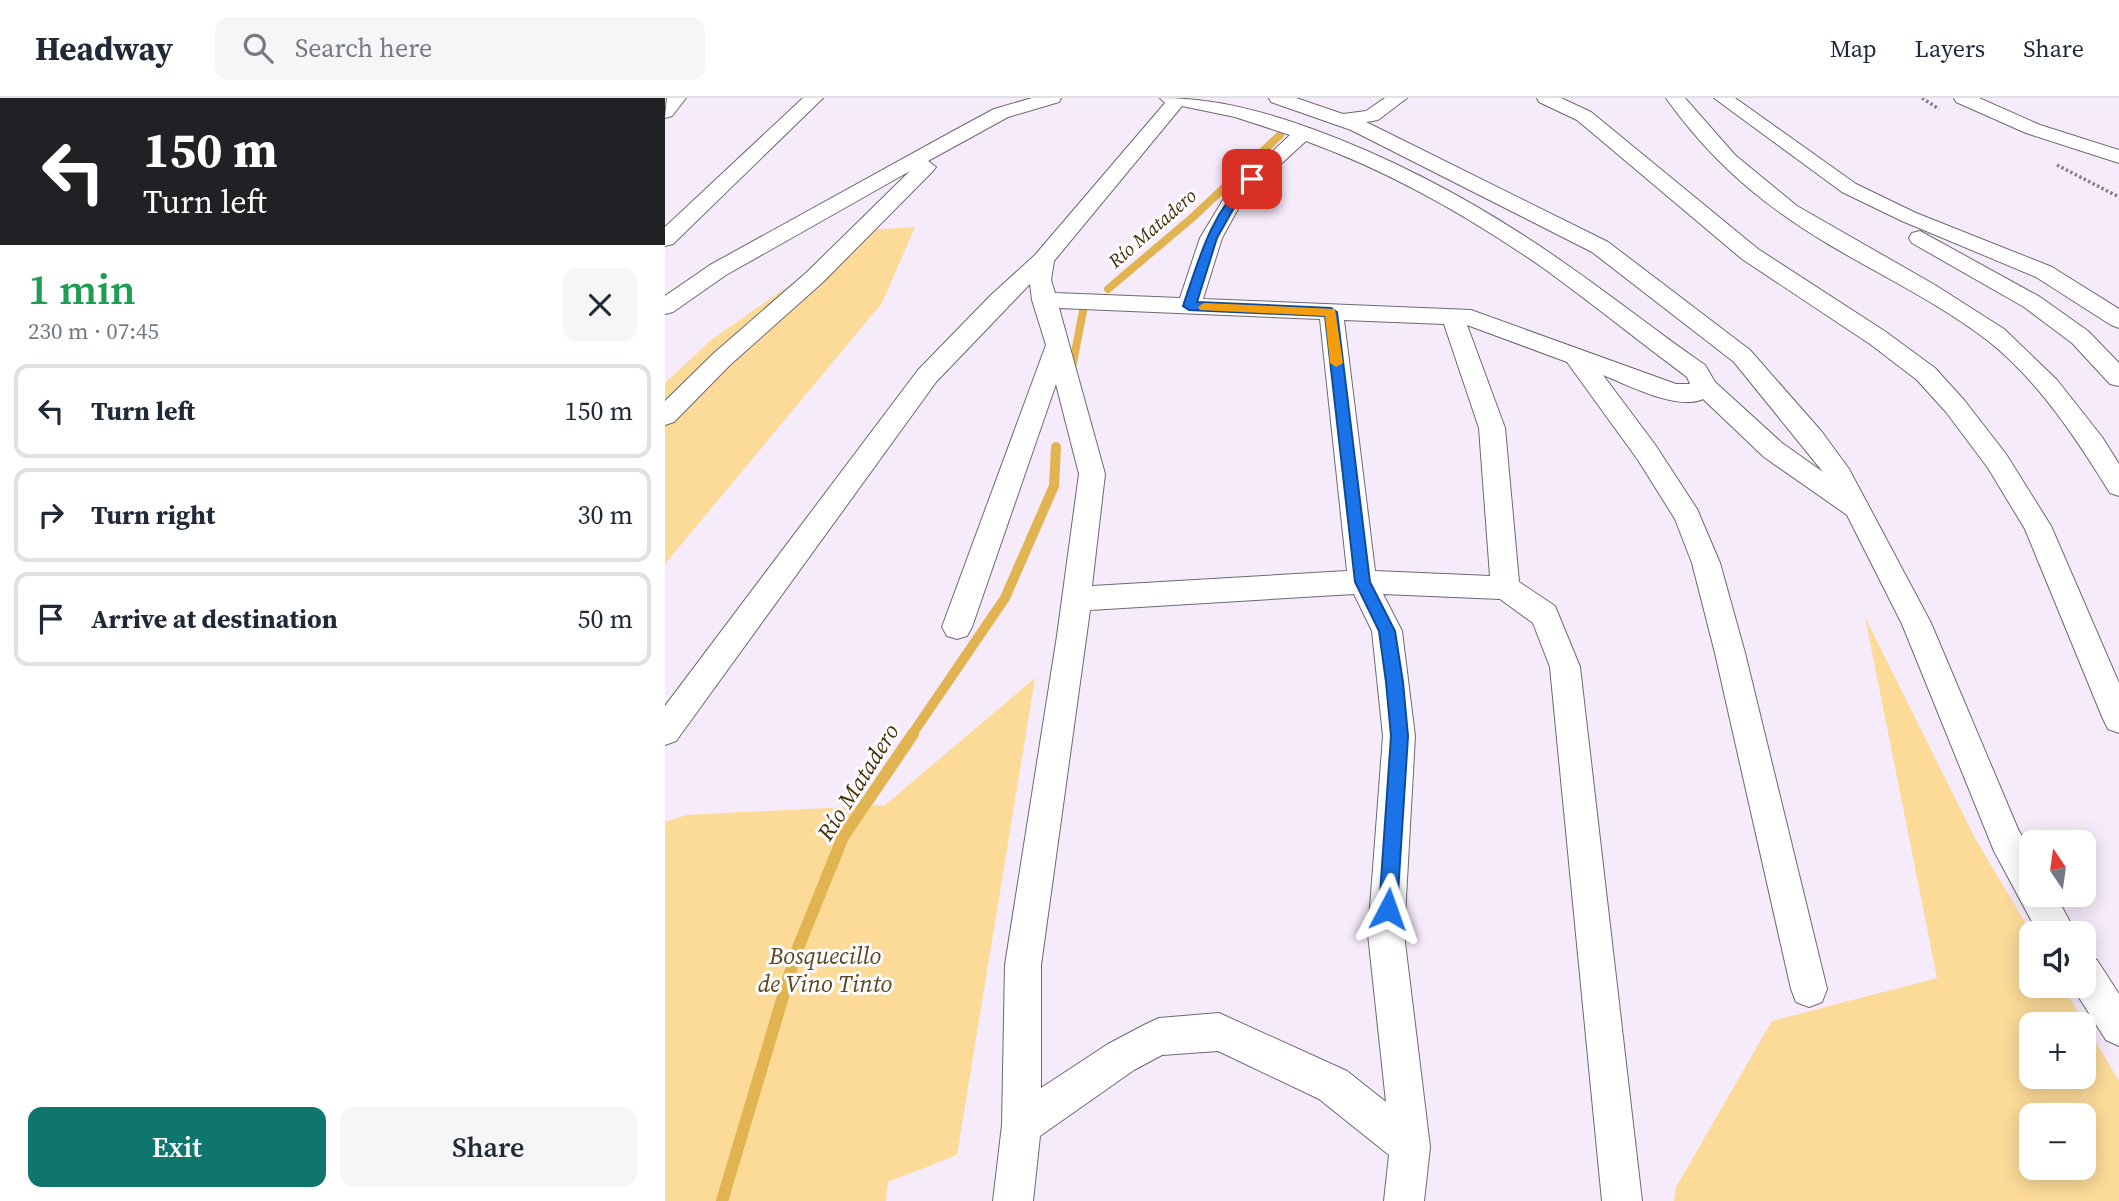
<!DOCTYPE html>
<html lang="en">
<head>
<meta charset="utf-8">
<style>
	:root { --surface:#fff; --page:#f6f6f7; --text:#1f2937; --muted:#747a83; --line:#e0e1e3; --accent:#0f766e }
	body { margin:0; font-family:"Source Serif 4",serif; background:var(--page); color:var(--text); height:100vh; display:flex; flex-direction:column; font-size:26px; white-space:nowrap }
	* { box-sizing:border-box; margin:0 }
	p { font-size:23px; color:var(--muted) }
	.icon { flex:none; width:38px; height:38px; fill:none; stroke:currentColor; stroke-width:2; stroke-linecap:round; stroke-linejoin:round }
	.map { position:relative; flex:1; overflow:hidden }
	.details { display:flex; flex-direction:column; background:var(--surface); width:665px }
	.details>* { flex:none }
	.top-card { background:#202124; color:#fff; overflow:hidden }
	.needle { width:46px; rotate:347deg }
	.tools { position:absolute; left:1354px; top:732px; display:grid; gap:14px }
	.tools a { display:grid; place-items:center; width:77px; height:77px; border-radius:14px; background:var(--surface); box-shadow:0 4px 18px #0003; font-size:35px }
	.pin { position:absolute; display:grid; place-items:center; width:60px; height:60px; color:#fff; margin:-30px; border-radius:14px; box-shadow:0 4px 10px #0006 }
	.me { position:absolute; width:77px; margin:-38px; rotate:4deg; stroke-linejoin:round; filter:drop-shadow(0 0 5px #0008) }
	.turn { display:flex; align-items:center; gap:24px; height:147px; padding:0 28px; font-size:32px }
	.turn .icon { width:91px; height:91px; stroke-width:2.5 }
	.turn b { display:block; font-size:49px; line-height:60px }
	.round { display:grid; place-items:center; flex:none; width:74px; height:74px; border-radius:14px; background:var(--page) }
	.head { display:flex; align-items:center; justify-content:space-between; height:119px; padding:0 28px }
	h1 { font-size:42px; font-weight:600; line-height:52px; color:#1e9e55 }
	.button { display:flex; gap:14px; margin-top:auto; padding:14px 28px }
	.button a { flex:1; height:80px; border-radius:14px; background:var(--accent); color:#fff; font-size:28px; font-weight:600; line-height:80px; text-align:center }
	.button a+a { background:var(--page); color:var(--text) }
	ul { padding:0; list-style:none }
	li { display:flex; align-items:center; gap:21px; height:94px; margin:0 14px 10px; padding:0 14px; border:4px solid var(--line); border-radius:14px }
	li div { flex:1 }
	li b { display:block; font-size:26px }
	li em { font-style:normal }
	header { display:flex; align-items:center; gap:42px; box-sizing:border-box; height:98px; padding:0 35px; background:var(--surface); border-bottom:2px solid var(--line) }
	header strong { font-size:33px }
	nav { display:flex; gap:38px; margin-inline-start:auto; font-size:24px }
	.search { width:490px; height:63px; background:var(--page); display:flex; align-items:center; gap:18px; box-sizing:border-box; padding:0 24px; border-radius:14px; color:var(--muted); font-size:26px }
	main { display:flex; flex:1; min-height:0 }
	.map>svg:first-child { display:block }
	.green { fill:#fcdb99; fill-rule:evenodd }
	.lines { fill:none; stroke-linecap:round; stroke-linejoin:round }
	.stream-far2 { stroke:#e2b451; stroke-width:8 }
	.stream-far1 { stroke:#e2b451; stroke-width:10 }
	.stream { stroke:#e2b451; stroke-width:12 }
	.minor-casing { stroke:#706773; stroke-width:2 }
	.path { stroke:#867e88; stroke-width:3.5; stroke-dasharray:2.5 2.5; stroke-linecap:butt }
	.minor { fill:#fff; fill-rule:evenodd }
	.route { fill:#1a73e8; stroke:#114b97; stroke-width:2 }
	.slow { fill:#f59e0b }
	.labels { text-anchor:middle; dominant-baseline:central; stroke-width:6; stroke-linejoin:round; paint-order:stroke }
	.far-water-label { font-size:19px; font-style:italic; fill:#422f03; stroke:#fefcff }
	.water-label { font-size:23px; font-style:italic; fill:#422f03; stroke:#fefcff }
	.near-park-label { font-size:24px; font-style:italic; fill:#5b471e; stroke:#fefcff }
</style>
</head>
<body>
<header>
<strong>Headway</strong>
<div class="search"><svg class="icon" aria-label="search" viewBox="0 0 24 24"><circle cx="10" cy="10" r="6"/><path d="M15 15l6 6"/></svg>Search here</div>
<nav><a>Map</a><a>Layers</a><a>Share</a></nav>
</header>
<main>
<section class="details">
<div class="top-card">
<div class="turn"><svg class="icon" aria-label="left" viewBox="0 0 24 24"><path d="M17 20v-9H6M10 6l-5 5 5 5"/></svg><div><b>150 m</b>Turn left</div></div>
</div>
<div class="head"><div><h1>1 min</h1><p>230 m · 07:45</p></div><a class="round"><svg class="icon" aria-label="close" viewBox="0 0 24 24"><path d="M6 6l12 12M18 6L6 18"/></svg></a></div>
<ul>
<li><svg class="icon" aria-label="left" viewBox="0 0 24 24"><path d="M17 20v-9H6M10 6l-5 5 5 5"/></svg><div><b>Turn left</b></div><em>150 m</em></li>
<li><svg class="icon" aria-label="right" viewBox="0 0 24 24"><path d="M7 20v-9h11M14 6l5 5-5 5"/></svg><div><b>Turn right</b></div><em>30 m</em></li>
<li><svg class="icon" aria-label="arrive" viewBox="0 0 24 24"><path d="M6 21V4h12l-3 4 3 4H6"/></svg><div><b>Arrive at destination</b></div><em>50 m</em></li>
</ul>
<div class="button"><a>Exit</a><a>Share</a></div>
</section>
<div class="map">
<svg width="1454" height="1103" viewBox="0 0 1454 1103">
	<rect width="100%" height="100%" fill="#f6ebfa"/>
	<!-- green -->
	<path class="green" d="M250,129l-33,76 -217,261v-181l46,-43 157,-110z
		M1200,519l110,221 57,96v51h30l57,96v120h-445l2,-14 96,-166 165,-43zM1367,926h52v52h-52zM1367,1017h52v52h-52z
		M370,580l-78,477 -69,27 -2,19h-221v-379l21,-7 199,-10z"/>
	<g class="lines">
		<!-- stream-far2 -->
		<path class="stream-far2" d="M443,191l85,-72 87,-82
			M406,275l12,-62"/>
		<!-- stream-far1 -->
		<path class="stream-far1" d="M246,638l94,-138 49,-112 2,-39"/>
		<!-- stream -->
		<path class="stream" d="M57,1103l74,-248 47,-116 70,-103"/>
		<!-- minor casing -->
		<g class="minor-casing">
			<path id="minor" d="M2,0h19l-14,18 -7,2z
				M138,0h20l-150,146 -8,2v-19z
				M367,0h29l-2,4 -51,15 -80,44 8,6 -3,4 -110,111 -93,83 -56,57 -9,3v-24l49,-48 93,-81 103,-101 -184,104 -53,37 -8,2v-18l45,-31 245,-135 39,-21z
				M495,0c55,0 103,13 155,32 87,32 171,78 248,132 48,33 94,70 142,103l10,17 67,61 41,29 -89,-110 -142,-110 -241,-122 -80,-28 -2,-4h27l47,16 23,-3 19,-13h22l-29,22 -12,2 242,120 142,108 72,82 27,37 82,154 87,206 14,25v40h23l21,39h-38l-44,-82 -92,-227 -55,-109 -83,-58 -61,-58c-26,12 -75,-14 -100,-24l53,71 41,63 23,54 25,90 82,336 -5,13 -13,5 -13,-5 -5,-13 -76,-336 -23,-90 -17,-44 -37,-59 -71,-98 -100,-37 38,103 14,154 36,24 25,61 62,534h-40l-52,-534 -17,-44 -33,-24 -117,-5 19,37 13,105 -11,198 26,213 -6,54h-40l5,-46 -70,-56 -101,-48 -56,4 -28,15 -94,66 -7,65h-40l9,-76 3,-160 52,-329 22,-162 -23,-90 -84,243 -5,9 -10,3 -10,-3 -5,-9 104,-282 -14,-45 -2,-16 -94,98 -260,359 -11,4v-39l253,-336 73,-75 44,-40 130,-152zM517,8l53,11 55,18 -64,60 -26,43 -20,60 -125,-5 -4,-13 3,-19zM641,43c85,31 166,77 240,129 48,35 94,72 141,107l3,7h-14l-205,-74 -268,-11 19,-61 22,-40zM394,210l261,11 27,252 -255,15 13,-112zM679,222l100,4 35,104 11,148 -115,-5zM689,496l18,37 11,105 -15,198 18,168 -39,-31 -128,-58 -60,5 -13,6 -38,20 -67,44v-123l49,-355z
				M872,0h24l30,14 167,137 128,83 49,36 29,32 42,54 45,72 68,157v50l-11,-4 -5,-10 -78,-190 -37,-61 -42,-56 -29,-32 -47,-36 -128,-85 -165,-139 -38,-18z
				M1001,0h19l50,57 62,51 138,79 69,44 53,51 45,57 17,27v32l-9,-3c-34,-55 -72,-113 -123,-153 -64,-49 -140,-79 -205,-126 -44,-31 -85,-72 -116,-116z
				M1049,0h21l121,86 60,29 136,54 67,42v19l-8,-3 -75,-48 -134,-56 -60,-29z
				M1289,0h25l61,27 79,25v13l-93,-30 -70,-31z
				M1255,133l120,66 48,34 31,32v23l-9,-2 -38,-41 -48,-36 -112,-64 -3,-5 3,-5z
				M1419,857l13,5 22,34v52l-13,-6 -35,-55h13z"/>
		</g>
		<!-- path -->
		<path class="path" d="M1257,0l17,11
			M1392,67l62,32"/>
		<!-- minor -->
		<use href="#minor" class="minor"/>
	</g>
	<!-- route -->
	<path class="route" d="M584,79l9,2 -18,18 -23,41 -20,64 134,6 6,4 33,270 25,49 8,51 5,54 -11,173 -2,7 -7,2 -7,-2 -2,-7 12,-173 -5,-54 -7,-51 -24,-49 -30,-266 -136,-6 -6,-4c16,-47 28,-94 66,-129z"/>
	<!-- slow -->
	<path class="slow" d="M539,205l131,6 8,54 -7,4 -6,-4 -5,-47 -125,-6 -2,-3z"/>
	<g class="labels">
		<!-- far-water labels -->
		<g class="far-water-label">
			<text transform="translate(487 130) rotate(-41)">Río Matadero</text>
		</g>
		<!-- water labels -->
		<g class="water-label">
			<text transform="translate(193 684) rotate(-58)">Río Matadero</text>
		</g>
		<!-- near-park labels -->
		<g class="near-park-label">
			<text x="160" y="857">Bosquecillo<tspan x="160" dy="28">de Vino Tinto</tspan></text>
		</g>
	</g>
</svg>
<div class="tools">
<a><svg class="needle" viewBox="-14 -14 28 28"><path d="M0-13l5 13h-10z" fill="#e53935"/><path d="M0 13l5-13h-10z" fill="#747a83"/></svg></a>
<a><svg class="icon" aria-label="sound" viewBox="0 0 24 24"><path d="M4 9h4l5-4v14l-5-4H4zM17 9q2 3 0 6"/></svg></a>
<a>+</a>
<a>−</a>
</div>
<div class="pin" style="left:587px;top:81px;background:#d93025"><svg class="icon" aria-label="arrive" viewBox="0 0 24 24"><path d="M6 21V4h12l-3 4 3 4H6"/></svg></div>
<svg class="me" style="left:723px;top:811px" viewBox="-20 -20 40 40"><path d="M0-17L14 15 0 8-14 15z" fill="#1a73e8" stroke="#fff" stroke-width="4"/></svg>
</div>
</main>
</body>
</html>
